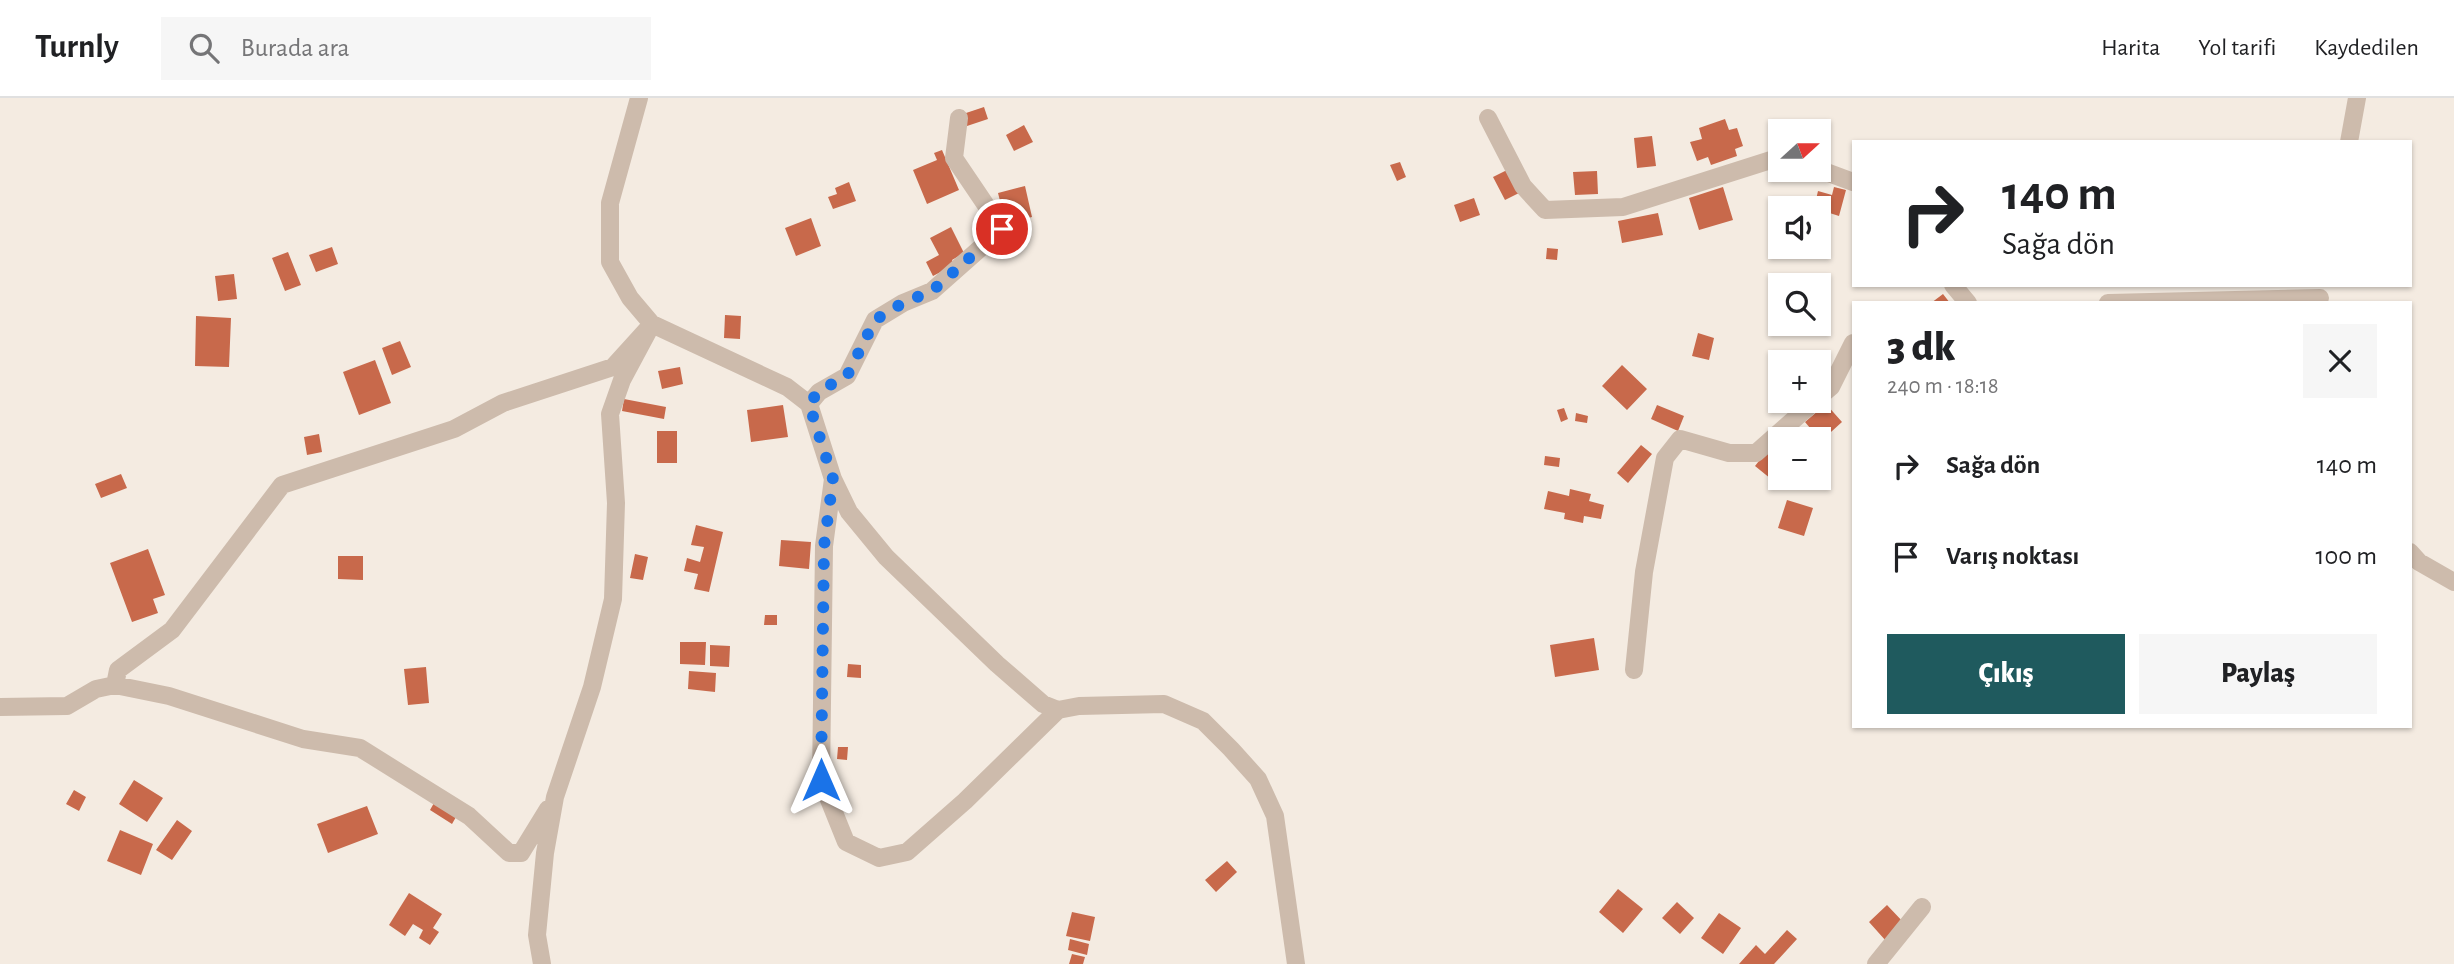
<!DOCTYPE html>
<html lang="tr">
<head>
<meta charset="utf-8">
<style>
	:root { --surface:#fff; --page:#f6f6f6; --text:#202124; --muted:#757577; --line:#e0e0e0; --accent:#1f5a5e }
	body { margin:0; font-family:"Alegreya Sans",sans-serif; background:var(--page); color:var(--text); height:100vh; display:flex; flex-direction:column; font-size:26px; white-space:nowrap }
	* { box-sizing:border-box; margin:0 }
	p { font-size:23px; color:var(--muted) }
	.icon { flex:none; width:38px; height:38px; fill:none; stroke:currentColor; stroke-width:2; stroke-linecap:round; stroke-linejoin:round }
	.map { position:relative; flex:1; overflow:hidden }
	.panel { position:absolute; left:1852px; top:203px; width:560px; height:427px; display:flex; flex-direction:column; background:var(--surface); border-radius:0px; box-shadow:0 2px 5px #0004 }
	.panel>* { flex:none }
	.banner { position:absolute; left:1852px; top:42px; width:560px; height:147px; border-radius:0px; box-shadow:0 2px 5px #0004; background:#fff; color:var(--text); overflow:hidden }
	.needle { width:46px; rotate:69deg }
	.fabs { position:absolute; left:1768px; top:21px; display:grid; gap:14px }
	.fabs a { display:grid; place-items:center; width:63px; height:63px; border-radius:0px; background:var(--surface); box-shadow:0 2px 5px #0004; font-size:35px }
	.pin { position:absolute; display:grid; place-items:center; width:60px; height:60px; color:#fff; margin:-30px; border:4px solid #fff; border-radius:50%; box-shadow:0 2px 7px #0007 }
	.me { position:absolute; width:77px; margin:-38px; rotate:0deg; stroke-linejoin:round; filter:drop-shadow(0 0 5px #0008) }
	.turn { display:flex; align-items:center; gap:24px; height:147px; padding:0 35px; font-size:32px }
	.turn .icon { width:91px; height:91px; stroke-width:2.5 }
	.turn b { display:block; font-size:49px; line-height:60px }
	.round { display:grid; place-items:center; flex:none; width:74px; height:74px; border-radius:0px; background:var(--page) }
	.head { display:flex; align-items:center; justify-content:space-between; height:119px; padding:0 35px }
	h1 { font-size:42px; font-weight:800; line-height:52px }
	.cta { display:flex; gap:14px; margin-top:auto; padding:14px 35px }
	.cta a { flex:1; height:80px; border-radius:0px; background:var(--accent); color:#fff; font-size:28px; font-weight:800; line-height:80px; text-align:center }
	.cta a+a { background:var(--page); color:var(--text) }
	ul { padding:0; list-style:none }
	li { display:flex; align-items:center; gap:21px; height:91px; padding:0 35px }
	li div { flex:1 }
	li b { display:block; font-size:26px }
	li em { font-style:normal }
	header { display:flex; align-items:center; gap:42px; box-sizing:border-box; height:98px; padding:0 35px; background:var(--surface); border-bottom:2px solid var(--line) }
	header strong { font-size:33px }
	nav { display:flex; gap:38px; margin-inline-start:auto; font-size:24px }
	.search { width:490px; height:63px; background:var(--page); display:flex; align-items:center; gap:18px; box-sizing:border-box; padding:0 24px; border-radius:0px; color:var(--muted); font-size:26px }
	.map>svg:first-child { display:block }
	.building { fill:#c8694b }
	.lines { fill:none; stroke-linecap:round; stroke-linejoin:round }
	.minor { stroke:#cdbbac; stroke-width:18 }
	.route { stroke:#1a73e8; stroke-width:12; stroke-dasharray:0 21.6 }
</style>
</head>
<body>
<header>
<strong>Turnly</strong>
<div class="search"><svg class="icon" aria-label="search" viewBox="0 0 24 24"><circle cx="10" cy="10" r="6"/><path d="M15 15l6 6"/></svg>Burada ara</div>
<nav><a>Harita</a><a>Yol tarifi</a><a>Kaydedilen</a></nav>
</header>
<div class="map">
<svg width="2454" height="866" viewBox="0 0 2454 866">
	<rect width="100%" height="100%" fill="#f4ebe1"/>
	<!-- building -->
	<path class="building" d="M984,9l4,12 -21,7 -4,-12z
		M1725,21l4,11 8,-2 6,18 -8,3 2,7 -26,9 -3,-8 -11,4 -7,-19 12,-3 -3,-11z
		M1024,27l9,17 -19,9 -8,-16z
		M1652,38l4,30 -19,2 -3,-30z
		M942,52l17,40 -32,14 -14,-34 24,-10 -3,-7z
		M1400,64l6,15 -9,4 -7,-16z
		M1509,71l12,23 -16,8 -12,-23z
		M1597,73l1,23 -23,1 -2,-23z
		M849,84l7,19 -23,8 -5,-12 9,-3 -2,-6z
		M1025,88l7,31 -26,7 -8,-31z
		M1723,89l10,33 -34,10 -10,-32z
		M1834,89l12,3 -7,26 -25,-8 4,-17 14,4z
		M1474,100l6,17 -20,7 -6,-17z
		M1658,115l5,22 -41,8 -4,-22z
		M811,120l10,28 -25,10 -11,-28z
		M951,129l13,26 -12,7 2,5 -21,11 -7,-14 13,-7 -9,-17z
		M332,149l6,17 -22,8 -7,-17z
		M1547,150l11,1 -1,11 -11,-1z
		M288,154l13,33 -16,6 -13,-33z
		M234,176l3,25 -19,2 -3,-25z
		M1943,196l7,9h-19z
		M725,217l16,1 -1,23 -16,-1z
		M196,218l35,2 -2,49 -34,-1z
		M1698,235l16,5 -5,22 -17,-4z
		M400,243l11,26 -19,8 -10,-27z
		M375,262l16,43 -32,12 -16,-43z
		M1622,267l25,24 -20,21 -25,-24z
		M680,269l3,17 -21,5 -4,-18z
		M624,301l42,8 -2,12 -42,-8z
		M1826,306l16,18 -21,19 -16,-19z
		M783,307l5,32 -37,5 -4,-32z
		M1657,307l27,11 -6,15 -27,-12z
		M1564,310l4,11 -7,3 -4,-12z
		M1576,315l12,3 -1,7 -12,-2z
		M657,333h20v32h-20z
		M319,336l3,18 -15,3 -3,-18z
		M1777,340l3,40h9l-8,9 -26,-21z
		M1641,347l11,9 -24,29 -11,-10z
		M1545,358l15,2 -1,9 -15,-2z
		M121,376l6,14 -26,10 -6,-14z
		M1570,391l21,5 -2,7 15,4 -3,14 -17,-3 -1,7 -19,-4 1,-6 -21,-4 4,-18 21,5z
		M1787,402l26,8 -9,28 -26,-8z
		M696,427l27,7 -14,60 -15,-3 4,-15 -14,-3 3,-13 13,4 4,-15 -13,-2z
		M781,442l30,2 -2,27 -30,-3z
		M148,451l17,46 -12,4 5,14 -26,9 -22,-59z
		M635,456l13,3 -5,23 -13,-2z
		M338,458h25v24l-25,-1z
		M765,517h12v10h-13z
		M1594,540l5,32 -44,7 -5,-32z
		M680,544h26l-1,23 -25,-1z
		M710,547l20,1 -1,21 -19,-1z
		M848,566l13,1v13l-14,-1z
		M426,569l3,36 -21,2 -4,-36z
		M689,573l27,2 -1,19 -27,-3z
		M838,649h10l-1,13 -10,-1z
		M134,682l29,18 -16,24 -28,-18z
		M74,692l12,7 -7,14 -13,-7z
		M434,705l22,14 -4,7 -22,-14z
		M367,708l11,28 -50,19 -11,-29z
		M177,722l15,11 -20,29 -16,-10z
		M120,732l33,14 -12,31 -34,-14z
		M1227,763l10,11 -21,20 -11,-12z
		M1618,791l25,20 -20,24 -24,-21z
		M409,795l33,21 -9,14 6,4 -9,13 -11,-7 4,-8 -10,-6 -8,12 -16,-11z
		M1677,804l17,16 -14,16 -18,-16z
		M1887,807l18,19 -19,17 -17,-19z
		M1072,814l23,5 -5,24 -24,-5z
		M1719,815l22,15 -18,26 -22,-16z
		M1787,832l10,9 -23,25h-35l17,-19 9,9z
		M1070,841l19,5 -2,11 -19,-5z
		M1072,856l13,3 -2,7h-14z"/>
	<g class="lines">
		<!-- minor -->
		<path class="minor" d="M639,0l-29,105v59l20,36 22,26 135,63 22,17 24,75 16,33 37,45 111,107 46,40 15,6 21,-4 85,-2 39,17 28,28 27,30 17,37 21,148
			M1488,20l35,68 22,24 78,-3 157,-50
			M2349,44l8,-44
			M1818,71l35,13
			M1953,187l15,18
			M2108,205l212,-5
			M1818,300l13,-11 22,-44
			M809,306l10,-12 28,-16 28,-56 28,-17 29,-12 70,-62 -48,-71 5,-40
			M833,381l-9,67 -3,234 25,62 33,16 28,-6 58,-51 93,-91
			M2410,454l9,10 35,20
			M1634,572l10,-98 21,-114 15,-19 49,14h27l59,-52
			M115,587l3,-15 54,-40 110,-145 172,-56 49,-26 110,-36 39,-43 -30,56 -12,34 6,89 -3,96 -21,88 -37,110 -10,56 -8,82 5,29
			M0,609l67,-1 29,-17 19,-4 54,11 134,43 57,9 109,68 40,37h12l27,-44
			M1876,866l46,-57"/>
	</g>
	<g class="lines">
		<!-- route -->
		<path class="route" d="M821,682l3,-234 9,-67 -24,-75 10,-13 28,-15 28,-56 28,-17 29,-12 70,-62"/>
	</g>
</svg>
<div class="fabs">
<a><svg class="needle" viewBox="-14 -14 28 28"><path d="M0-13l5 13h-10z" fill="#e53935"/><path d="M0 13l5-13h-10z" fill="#757577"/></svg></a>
<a><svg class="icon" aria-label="sound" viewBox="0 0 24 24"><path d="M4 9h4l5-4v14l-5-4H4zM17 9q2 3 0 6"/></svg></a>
<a><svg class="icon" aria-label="search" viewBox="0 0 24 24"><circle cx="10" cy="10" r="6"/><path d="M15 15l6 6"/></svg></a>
<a>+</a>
<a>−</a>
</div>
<div class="pin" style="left:1002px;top:131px;background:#d93025"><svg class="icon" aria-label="arrive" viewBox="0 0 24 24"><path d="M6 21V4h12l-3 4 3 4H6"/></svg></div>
<svg class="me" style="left:821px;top:682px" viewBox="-20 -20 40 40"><path d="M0-17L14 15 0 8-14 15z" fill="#1a73e8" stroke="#fff" stroke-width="4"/></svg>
<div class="banner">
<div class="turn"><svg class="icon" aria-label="right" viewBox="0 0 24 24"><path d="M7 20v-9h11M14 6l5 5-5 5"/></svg><div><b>140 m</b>Sağa dön</div></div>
</div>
<section class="panel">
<div class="head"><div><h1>3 dk</h1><p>240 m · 18:18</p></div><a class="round"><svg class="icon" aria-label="close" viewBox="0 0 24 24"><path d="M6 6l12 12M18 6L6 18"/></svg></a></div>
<ul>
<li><svg class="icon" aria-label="right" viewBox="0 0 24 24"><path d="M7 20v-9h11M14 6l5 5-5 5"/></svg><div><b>Sağa dön</b></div><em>140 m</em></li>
<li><svg class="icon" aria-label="arrive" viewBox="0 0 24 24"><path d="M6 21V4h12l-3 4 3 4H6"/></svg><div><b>Varış noktası</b></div><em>100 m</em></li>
</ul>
<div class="cta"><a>Çıkış</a><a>Paylaş</a></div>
</section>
</div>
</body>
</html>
